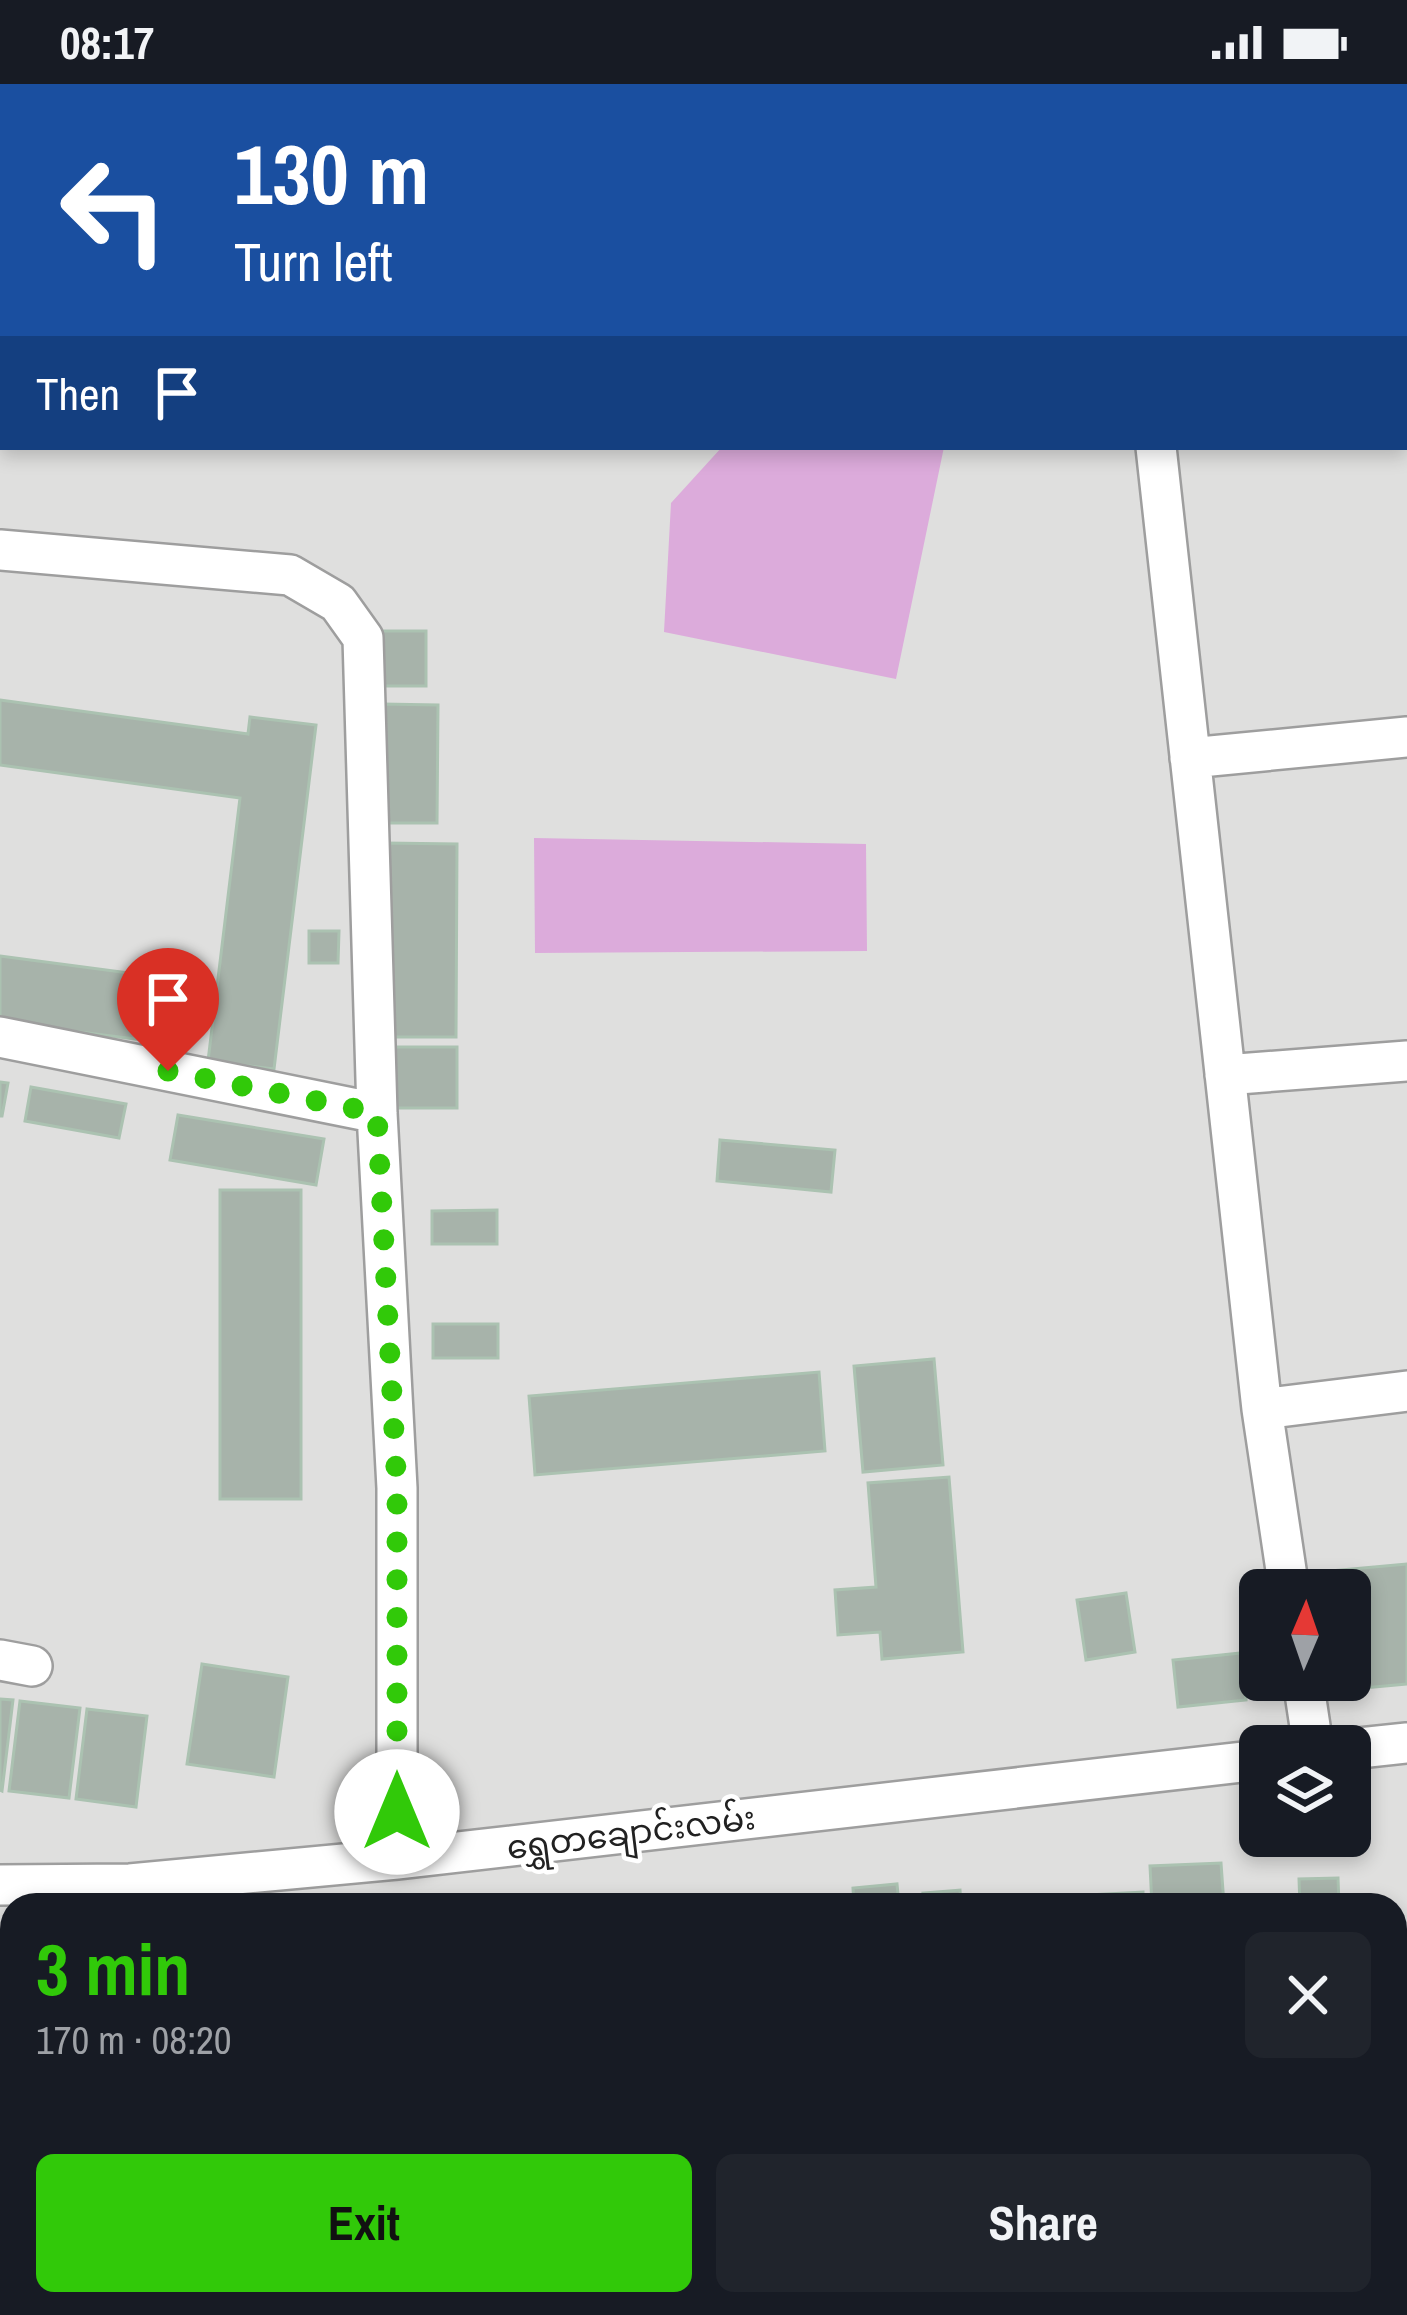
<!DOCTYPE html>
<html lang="en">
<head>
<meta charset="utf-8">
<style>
	:root { --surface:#171b24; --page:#20242c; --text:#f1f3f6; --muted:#9ea1a6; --accent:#31c909 }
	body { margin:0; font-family:"Archivo Narrow","Noto Sans Myanmar",sans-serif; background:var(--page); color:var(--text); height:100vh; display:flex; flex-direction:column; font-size:45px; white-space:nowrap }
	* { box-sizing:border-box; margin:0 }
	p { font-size:39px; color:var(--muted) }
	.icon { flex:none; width:66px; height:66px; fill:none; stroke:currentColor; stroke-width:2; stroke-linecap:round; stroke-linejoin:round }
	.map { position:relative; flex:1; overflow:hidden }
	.panel { position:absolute; left:0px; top:1809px; width:1407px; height:423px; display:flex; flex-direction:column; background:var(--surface); border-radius:36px 36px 0 0; box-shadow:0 6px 18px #0003 }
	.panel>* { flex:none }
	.banner { position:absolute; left:0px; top:0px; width:1407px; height:366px; box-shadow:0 6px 18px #0003; background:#1a4fa0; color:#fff; overflow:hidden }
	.needle { width:78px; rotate:2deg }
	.controls { position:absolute; left:1239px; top:1485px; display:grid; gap:24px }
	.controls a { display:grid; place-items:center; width:132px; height:132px; border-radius:18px; background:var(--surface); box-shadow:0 6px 18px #0003; font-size:60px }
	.pin { position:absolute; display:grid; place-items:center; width:102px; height:102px; color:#fff; margin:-123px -51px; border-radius:50% 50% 50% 0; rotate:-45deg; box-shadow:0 0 12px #0007 }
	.pin .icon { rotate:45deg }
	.me { position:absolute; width:132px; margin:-66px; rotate:0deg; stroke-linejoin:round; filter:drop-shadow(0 0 9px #0008) }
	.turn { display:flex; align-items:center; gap:42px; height:252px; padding:0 36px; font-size:54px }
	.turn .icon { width:156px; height:156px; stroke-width:2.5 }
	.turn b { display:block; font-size:84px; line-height:102px }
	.then { display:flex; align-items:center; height:114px; padding:0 36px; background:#0003; gap:24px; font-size:45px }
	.round { display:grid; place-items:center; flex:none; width:126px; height:126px; border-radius:18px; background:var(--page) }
	.summary { display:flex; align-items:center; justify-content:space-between; height:204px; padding:0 36px }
	h1 { font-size:72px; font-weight:700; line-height:90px; color:var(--accent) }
	.cta { display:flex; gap:24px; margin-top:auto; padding:24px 36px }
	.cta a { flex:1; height:138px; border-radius:18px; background:var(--accent); color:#111; font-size:48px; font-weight:700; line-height:138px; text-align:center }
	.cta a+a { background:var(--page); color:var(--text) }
	.status { display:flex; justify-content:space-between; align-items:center; height:84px; padding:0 60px; background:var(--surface); direction:ltr }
	.status svg { height:33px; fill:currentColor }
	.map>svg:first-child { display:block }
	.residential { fill:#dfdfde; fill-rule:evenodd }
	.water { fill:#dcabdb }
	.building { fill:#a7b3aa; stroke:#abc2b1; stroke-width:3 }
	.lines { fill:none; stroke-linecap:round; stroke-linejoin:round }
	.minor-casing { stroke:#9e9e9e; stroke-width:44 }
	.minor { stroke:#fff; stroke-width:39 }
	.rail { stroke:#6f6f6f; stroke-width:9; stroke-dasharray:24 24; stroke-linecap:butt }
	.route { stroke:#31c909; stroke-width:21; stroke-dasharray:0 37.8 }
	.labels { text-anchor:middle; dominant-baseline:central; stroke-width:9; stroke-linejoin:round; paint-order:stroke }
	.street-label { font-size:33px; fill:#212121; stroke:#fff }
</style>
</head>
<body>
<div class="status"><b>08:17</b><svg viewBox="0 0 49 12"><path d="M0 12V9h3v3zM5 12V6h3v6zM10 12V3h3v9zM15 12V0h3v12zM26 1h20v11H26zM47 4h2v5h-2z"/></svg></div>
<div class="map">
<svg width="1407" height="2231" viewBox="0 0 1407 2231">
	<rect width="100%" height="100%" fill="#e9f1ed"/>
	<!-- residential -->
	<path class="residential" d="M0,0h1407v2231h-1407zM3,3h1401v360h-1401zM1260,1506h90v90h-90zM1260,1662h90v90h-90zM12,1821h1383v399h-1383z"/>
	<!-- water -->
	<path class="water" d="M722,363h222l-48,232 -232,-47 7,-129z
		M534,754l332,6 1,107 -332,2z"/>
	<!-- building -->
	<path class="building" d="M381,547h45v55h-45z
		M0,616l248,34 2,-17 66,8 -42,344 -66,-8 32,-263 -240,-33z
		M381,620l57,1 -1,118h-56z
		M384,759l73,1 -1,193h-73z
		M309,847h30l-1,32h-29z
		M0,872l167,22 -8,64 -159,-20z
		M385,963h72v61h-72z
		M0,998l8,1 -6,33h-2z
		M31,1003l95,17 -7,34 -94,-17z
		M178,1031l146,24 -8,46 -146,-25z
		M720,1056l115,10 -4,42 -114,-11z
		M220,1106h81v309h-81z
		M497,1126v34h-65v-33z
		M433,1240h65v34h-65z
		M934,1275l9,106 -80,7 -9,-106z
		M819,1288l6,79 -290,24 -6,-79z
		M949,1393l14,175 -81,7 -2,-27 -42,3 -3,-45 41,-3 -8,-104z
		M1407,1480v120l-77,7 -1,-11h21v-90h-30l-2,-18z
		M1126,1509l9,59 -49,8 -9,-60z
		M1241,1569l5,47 -68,7 -5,-47z
		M202,1580l86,13 -14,100 -87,-13z
		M0,1615l13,1 -11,91 -2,-1z
		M20,1617l60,7 -11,90 -60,-7z
		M87,1625l60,7 -11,91 -60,-8z
		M1221,1779l3,42h-72l-2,-39z
		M1338,1794l1,27h-39l-1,-26z
		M897,1800l2,21h-45l-1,-17z
		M960,1806l1,15h-36l-2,-12z
		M1143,1808v13h-54v-10z
		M1010,1811l1,10h-39v-7z
		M840,1813l1,8h-50v-3z
		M611,2220h78v8l-77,3z
		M1040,2220h53v11h-53z
		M1342,2221l65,2v8h-65z"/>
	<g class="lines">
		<!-- minor casing -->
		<g class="minor-casing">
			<path id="minor" d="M1116,0v3
				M1241,3l24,-3
				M1404,318l3,-1
				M1156,363l106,962 27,181
				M0,466l290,25 48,28 25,35 14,475 20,375v371
				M1190,674l217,-21
				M0,953l377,76
				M1225,991l182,-14
				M1262,1325l145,-18
				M0,1576l32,6
				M1303,1596l10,66
				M1350,1665l57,-6
				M0,1801l130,-1 267,-25 863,-99
				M1395,2008h12
				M222,2220l3,11
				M1204,2231v-11"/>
		</g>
		<!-- minor -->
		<use href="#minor" class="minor"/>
		<!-- rail -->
		<path class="rail" d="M1395,1973h12
			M38,2231l36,-11"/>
	</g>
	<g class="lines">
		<!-- route -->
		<path class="route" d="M168,987l209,42 20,375v324"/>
	</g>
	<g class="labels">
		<!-- street labels -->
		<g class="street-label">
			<text transform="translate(631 1748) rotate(-7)">ရွှေတချောင်းလမ်း</text>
		</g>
	</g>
</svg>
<div class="controls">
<a><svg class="needle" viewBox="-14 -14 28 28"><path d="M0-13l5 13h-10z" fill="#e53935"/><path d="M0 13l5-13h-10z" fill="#9ea1a6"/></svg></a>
<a><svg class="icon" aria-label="layers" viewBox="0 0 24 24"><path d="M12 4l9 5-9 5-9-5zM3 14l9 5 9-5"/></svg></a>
</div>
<div class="pin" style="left:168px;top:987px;background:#d93025"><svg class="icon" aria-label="arrive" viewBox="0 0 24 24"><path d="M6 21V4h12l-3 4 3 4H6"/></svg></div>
<svg class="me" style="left:397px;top:1728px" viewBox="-20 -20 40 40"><circle r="19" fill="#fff"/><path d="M0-13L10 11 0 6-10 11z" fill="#31c909"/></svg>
<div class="banner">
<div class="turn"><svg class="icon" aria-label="left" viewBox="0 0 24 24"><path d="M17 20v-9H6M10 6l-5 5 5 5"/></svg><div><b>130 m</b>Turn left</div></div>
<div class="then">Then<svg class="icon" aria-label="arrive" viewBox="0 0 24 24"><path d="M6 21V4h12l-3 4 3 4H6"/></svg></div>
</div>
<section class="panel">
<div class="summary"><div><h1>3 min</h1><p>170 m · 08:20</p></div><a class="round"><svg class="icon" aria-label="close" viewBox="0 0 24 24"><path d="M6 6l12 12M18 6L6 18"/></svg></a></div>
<div class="cta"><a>Exit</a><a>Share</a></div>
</section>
</div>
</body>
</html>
